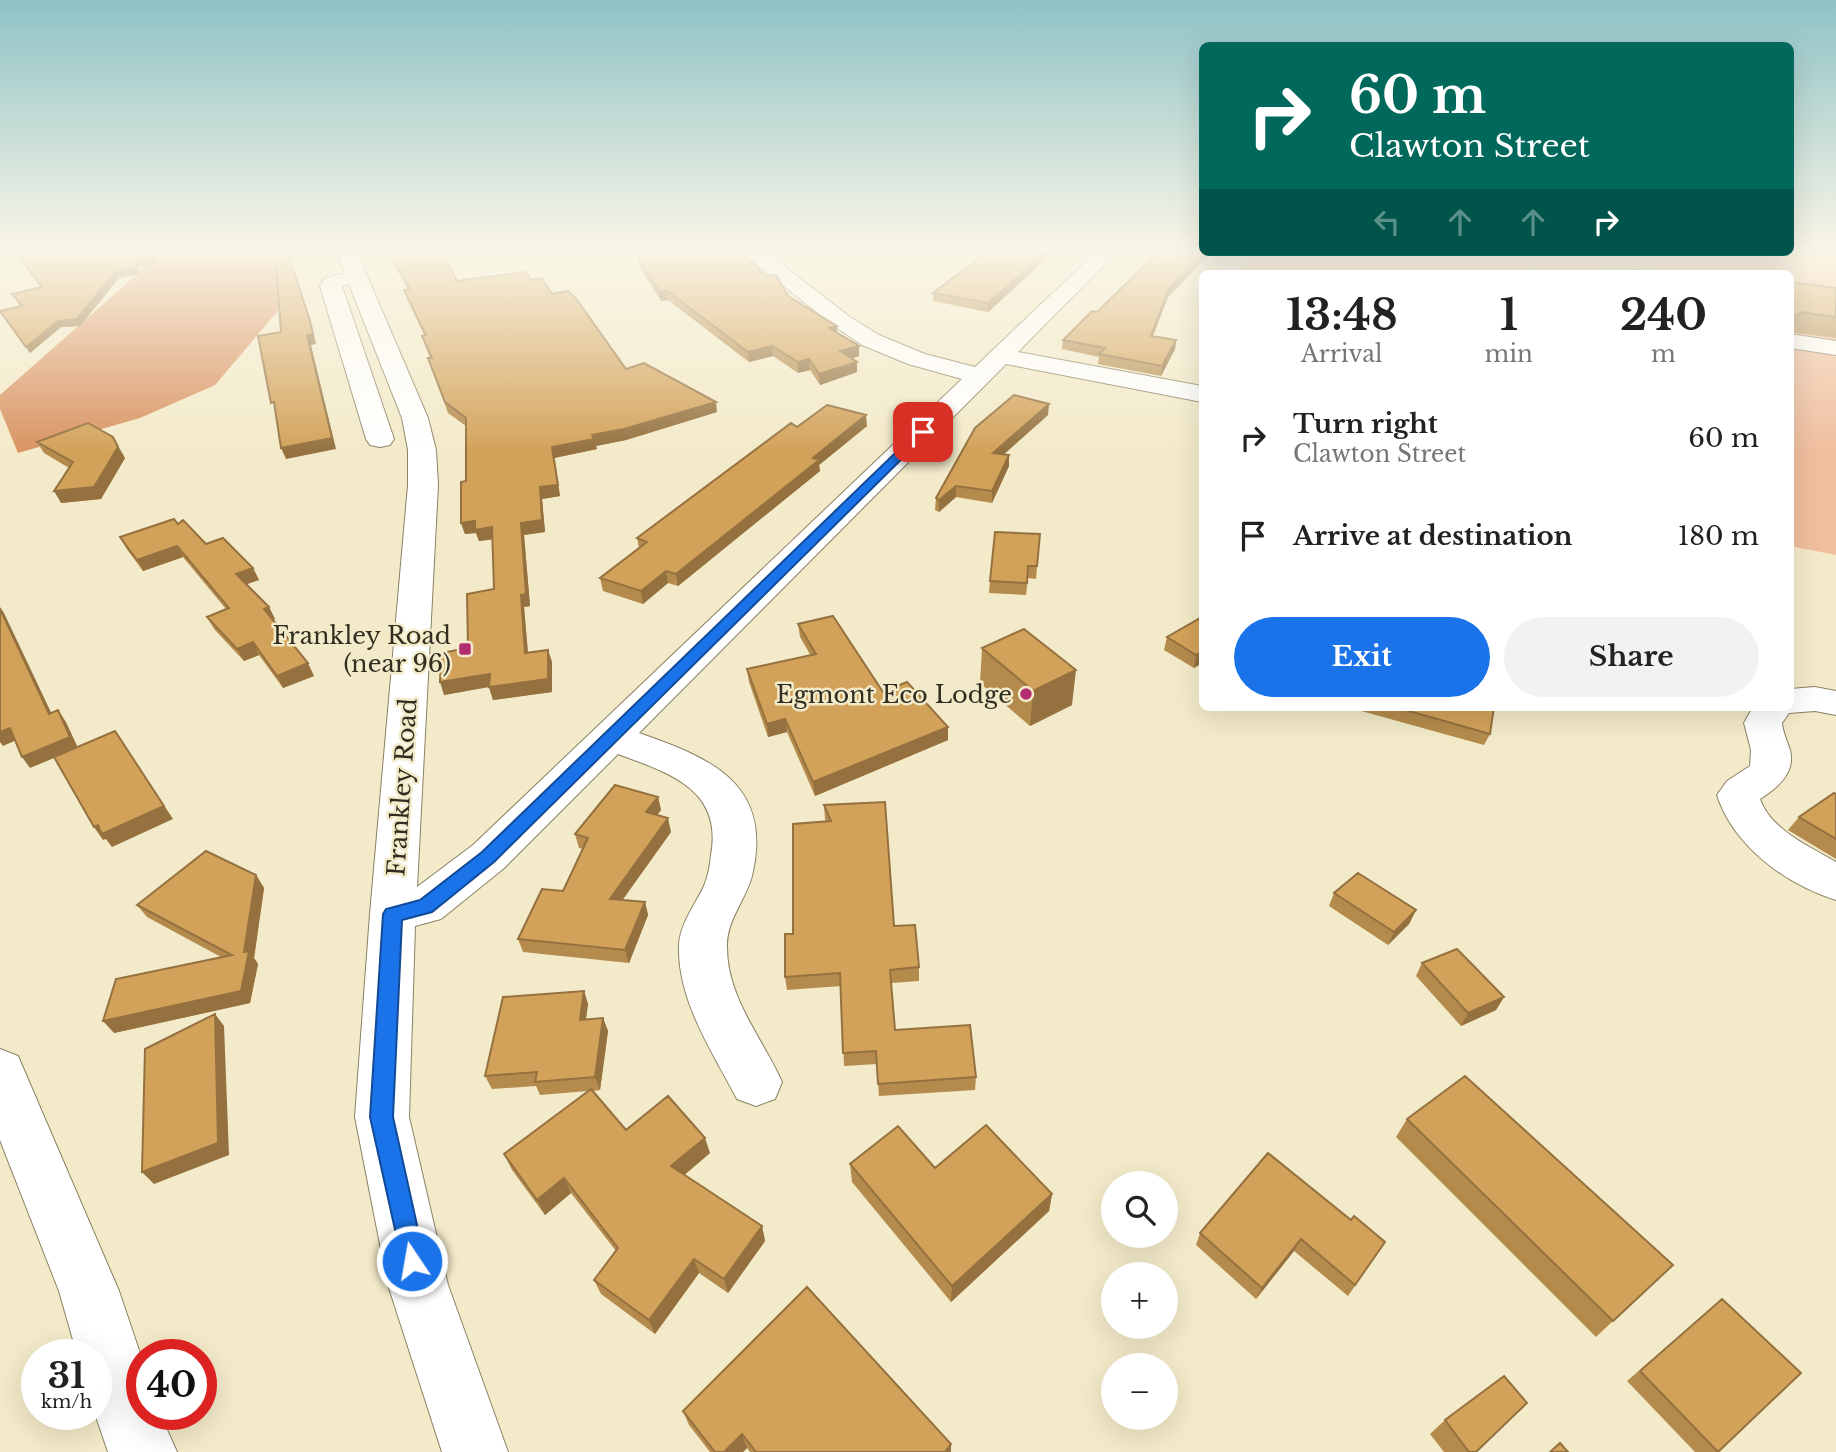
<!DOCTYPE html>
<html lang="en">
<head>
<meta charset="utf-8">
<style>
	:root { --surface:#fff; --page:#f2f2f2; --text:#222; --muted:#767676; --accent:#1a73e8 }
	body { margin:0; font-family:"Libre Baskerville",serif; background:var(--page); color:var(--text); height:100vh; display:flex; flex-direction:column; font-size:26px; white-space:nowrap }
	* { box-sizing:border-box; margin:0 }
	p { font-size:23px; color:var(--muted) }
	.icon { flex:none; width:38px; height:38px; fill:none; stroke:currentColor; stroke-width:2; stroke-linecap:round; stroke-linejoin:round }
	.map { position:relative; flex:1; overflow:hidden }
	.sheet { position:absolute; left:1199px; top:270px; width:595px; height:441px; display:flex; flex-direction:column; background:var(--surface); border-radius:10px; box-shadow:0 7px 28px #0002 }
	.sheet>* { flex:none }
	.top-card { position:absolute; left:1199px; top:42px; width:595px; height:214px; border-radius:10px; box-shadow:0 7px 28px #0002; background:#00695c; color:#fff; overflow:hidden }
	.tools { position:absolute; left:1101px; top:1171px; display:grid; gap:14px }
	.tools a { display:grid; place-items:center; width:77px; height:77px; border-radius:50%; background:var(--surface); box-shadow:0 7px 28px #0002; font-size:35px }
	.speed { position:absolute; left:21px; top:1339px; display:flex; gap:14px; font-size:35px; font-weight:700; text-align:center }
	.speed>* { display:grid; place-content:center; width:91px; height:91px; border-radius:50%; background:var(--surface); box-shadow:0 7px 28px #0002; line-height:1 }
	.speed small { font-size:18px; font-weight:400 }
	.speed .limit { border:10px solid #d22; background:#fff; color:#111 }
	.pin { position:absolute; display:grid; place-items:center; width:60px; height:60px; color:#fff; margin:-30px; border-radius:14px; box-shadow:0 4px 10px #0006 }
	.me { position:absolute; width:77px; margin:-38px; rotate:348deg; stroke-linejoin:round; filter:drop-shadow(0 0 5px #0008) }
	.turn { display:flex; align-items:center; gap:24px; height:147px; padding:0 35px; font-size:32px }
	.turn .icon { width:91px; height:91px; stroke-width:2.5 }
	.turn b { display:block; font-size:49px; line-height:60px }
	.lanes { display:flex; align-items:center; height:66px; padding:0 35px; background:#0003; justify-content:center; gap:35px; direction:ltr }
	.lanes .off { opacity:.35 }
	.eta { display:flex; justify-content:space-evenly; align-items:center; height:119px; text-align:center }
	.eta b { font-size:42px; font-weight:700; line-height:49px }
	.button { display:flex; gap:14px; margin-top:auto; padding:14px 35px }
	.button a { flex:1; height:80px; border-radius:42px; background:var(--accent); color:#fff; font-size:28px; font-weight:700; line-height:80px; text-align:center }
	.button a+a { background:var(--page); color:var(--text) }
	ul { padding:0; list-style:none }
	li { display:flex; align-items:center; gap:21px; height:98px; padding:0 35px }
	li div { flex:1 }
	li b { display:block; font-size:26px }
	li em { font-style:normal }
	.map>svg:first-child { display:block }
	.green { fill:#f0be9e }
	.forest { fill:#d99362 }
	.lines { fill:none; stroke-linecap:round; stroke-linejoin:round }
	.minor-casing { stroke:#8a8264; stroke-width:2 }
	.path { stroke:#a19a82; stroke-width:2.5; stroke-dasharray:2 2.5; stroke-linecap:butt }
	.minor { fill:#fff; fill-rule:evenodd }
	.wall { fill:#b58b4d }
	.shaded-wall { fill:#94713f }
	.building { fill:#d3a25a; stroke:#94713f; stroke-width:2 }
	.route { fill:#1a73e8; stroke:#114b97; stroke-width:2 }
	.poi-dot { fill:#b42d71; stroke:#f3eac9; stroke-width:2.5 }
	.labels { text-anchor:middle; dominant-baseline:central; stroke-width:5; stroke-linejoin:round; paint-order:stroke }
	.poi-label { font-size:24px; fill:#312e21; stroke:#f3eac9; text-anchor:end }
	.street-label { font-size:24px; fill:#312e21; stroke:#f3eac9 }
</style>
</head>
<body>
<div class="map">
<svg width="1836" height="1452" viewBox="0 0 1836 1452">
	<rect width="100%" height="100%" fill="#f3eac9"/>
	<!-- green -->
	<path class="green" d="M1790,250h46v305l-46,-9v-273h-551l16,-21h535z"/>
	<!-- forest -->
	<path class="forest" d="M152,250h125l16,43 -78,92 -75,33 -122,35 -18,-44v-14l136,-120z"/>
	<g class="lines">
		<!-- minor casing -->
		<g class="minor-casing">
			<path id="minor" d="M336,250h20l72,168 8,32 2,35 -21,402 56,-42 489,-466 -54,-15 -46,-19 -28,-19 -95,-76h24l87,67 29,18 46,19 50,13 123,-117h21l-101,102 184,34v16l-196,-38 -367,369c72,25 135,51 113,143 -6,23 -25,44 -25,69 -1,52 35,92 55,137l-7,17 -19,7 -19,-7c-24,-46 -60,-99 -58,-154 1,-21 16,-40 25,-59 4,-10 6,-20 7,-31 12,-66 -42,-82 -93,-101l-115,115 -62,50 -26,7 -6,191 39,168 60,167h-66l-54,-167 -33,-168 15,-203 38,-429v-35l-6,-32 -53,-134 -7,2 52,153 -4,6 -10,2 -10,-2 -4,-6 -46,-153 5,-8 20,-5z
				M1790,334l46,7v14l-46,-7z
				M1815,687l21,4v24l-21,-4 -26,2 -7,10c1,10 5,17 8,27 6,23 -13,38 -30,49 11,31 49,47 76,63v38c-49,-15 -103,-54 -119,-105l10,-14 23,-15 1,-16 -7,-27 9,-16h37v-18z
				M0,1049l18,7 101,235 23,68v55h18l17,38h-69l-13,-38 1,-60h-19l-18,-63 -59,-151z"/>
		</g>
		<!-- path -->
		<path class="path" d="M1526,252l9,21
			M1563,252l29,10 59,11
			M1615,252l29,4
			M1644,252l5,19
			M1600,261h6l2,-9"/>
		<!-- minor -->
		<use href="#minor" class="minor"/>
	</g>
	<!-- wall -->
	<path class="wall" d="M13,250h138l6,13 -20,4 4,7 -22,4 -39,48 -19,1 -31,26 -30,-42 20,-5 -8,-12 29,-6z
		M386,250h55l16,31 75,-1 20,14 74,75 91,43 -91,28 -30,6 1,3 -43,9 6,38 -18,3 3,33 -21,3 6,71 -6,1 4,46 20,-3 4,12v30l-59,8 -4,-13 -45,8 24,-47 26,-59 -1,-50 -14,2 -3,-8 -11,1 -4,-11 5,-42v-55l-18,-13 -20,-55h2l-8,-22 2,-1 -17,-36 -3,-9h4z
		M1056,250l-68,62 -55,-11v-8z
		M638,258l150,38 49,37 22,23 -7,3 5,13 -37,13 -10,-15 -12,3 -25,-17 -24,6 -81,-62 -7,1 -22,-34z
		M1135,275l33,22 -15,39 23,4 -1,9 -14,27 -63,-12 1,-7 -37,-8 1,-9 34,-28z
		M1790,282l46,6v50l-46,-6z
		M1048,415l-44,39 5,12 -17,37 -36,-6 -17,15 -4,-2 1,-12z
		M867,426l-48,39 1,6 -142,115 -10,-3 -25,21 -40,-13 -3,-13 39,-30 -2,-10 160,-111z
		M37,442l88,16 -24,41 -40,4 8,-35 -25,-15z
		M178,524l28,20 47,24 6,12 -13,4 23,23 6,12 -2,1 41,56 -31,12 -24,-33 -15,6 -30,-32 -7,-12 19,-8 -43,-52 -40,14 -17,-23 -6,-11z
		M1040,534l-4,45 -8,-1 -2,17 -37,-2 1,-12z
		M1202,617v46l-8,5 -30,-18 3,-13z
		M798,624l85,68 65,48 -133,56 -28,-64 -19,5 -19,-55 -2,-13 64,-13 -11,-19z
		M982,648l90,57 -42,21 -50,-43z
		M1355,707h139l-4,27 -6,11 -130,-36z
		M1836,794v65l-48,-29 11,-13z
		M658,797l3,13 -4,5 14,17 -49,68 23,2 3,13 -19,48 -106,-11 -5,-13 45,-48 20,-42 -4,-1 -4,-14z
		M824,805l95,162v14l-28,2 4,47 81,47 -1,13 -96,6 -2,-32 -33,2 -3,-80 -54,4 -2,-13 8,-43 33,-112 -1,-3z
		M256,875l8,13 -10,70 4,6 -8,39 -136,30 107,-76 -74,-40 -10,-12z
		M1334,893l82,17 -7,14 -21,21 -59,-39z
		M1422,963l82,34 -8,13 -35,16 -45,-50z
		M584,991l4,13 -2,15 17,-1 5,13 -8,59 -7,1 33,39 84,23 -26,22 78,51 3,15 -37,52 -29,-20 -44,61 -54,-40 -7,-14 22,-29 -45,-58 -26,22 -33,-45 -8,-16 84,-63 -48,4 -4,-9 -44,3 -7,-13z
		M1407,1119l206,202 -17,16 -200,-200z
		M850,1164l85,4 117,26 -3,17 -98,91 -99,-120z
		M1351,1220l34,22 -37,54 -54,-45 -38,48 -60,-54 4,-12z
		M1722,1299l-3,153h-24l-68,-71z
		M683,1411l268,33v8h-201l-3,-4 -4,4h-33l-21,-27z
		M1445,1420l31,32h-32l-14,-18z"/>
	<!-- shaded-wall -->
	<path class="shaded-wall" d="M287,250l26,81 3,13 -5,1 25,104 -50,10 -5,-11z
		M1048,250h8l-68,62v-9z
		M1205,252h7l-44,45 -19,48 2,-9 18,-48z
		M154,257l3,6 -20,4 -3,-7z
		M138,267l3,7 -22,4 -39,48 -19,1 -31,26 -4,-6 90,-76z
		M666,290l2,10 -7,1 -2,-10z
		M1801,312l-11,20v-3l8,-14z
		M837,326v10l-8,-8z
		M1176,340l-1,9 -14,27 1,-10z
		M772,346l1,10 -24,6 -1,-10z
		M859,346v10l-18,6 -1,-11z
		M809,359l1,11 -12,3v-11z
		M857,362v10l-37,13 -1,-11z
		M716,402l1,10 -91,28 -30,6 1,3 -43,9 6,38 -18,3 3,33 -21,3 6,71 -6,1 5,59 -4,-13 -4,-58v-72l19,-36 12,-40z
		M1049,404l-1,11 -55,49v-11z
		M866,415l1,11 -48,39 1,6 -142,115 -2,-12 137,-116z
		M113,437l12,21 -24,41 -40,4 -7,-12z
		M1009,455v11l-17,37v-12z
		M956,486v11l-17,15v-12z
		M475,521l17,6 4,12 -17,2 -3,-8 -11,1 -4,-11z
		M177,546l6,11 -40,14 -6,-11z
		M253,568l6,12 -17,6 -6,-12z
		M666,571l2,12 -25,21 -2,-13z
		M0,607l4,6 53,112 -8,-11 -49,-105z
		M269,607l6,12 -5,2 -6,-12z
		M253,642l6,13 -15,6 -7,-12z
		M548,650l4,12v30l-59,8 -4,-13z
		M1202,652v11l-8,5 2,-13z
		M308,663l6,13 -31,12 -6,-12z
		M1076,670l-4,35 -42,21 3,-35z
		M490,674l4,12 -50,9 -4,-13z
		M58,710l8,12 12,26 -48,20 -8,-11z
		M785,719l2,13 -19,5 -1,-13z
		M948,727v13l-133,56 -2,-14z
		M10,728l9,11 -16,7 -3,-4v-10z
		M115,731l58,88 -61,28 -6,-8 -3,1 -9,-13z
		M658,797l3,13 -12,16 -3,-14z
		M668,818l3,14 -57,80 -4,-13z
		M256,875l8,13 -10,70 4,6 -8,39 -136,30 -11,-12 141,-69z
		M645,902l3,13 -19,48 -4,-13z
		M1416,910l-7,14 -21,21 6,-13z
		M584,991l4,13 -4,29 -4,-13z
		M1504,997l-8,13 -35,16 7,-13z
		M215,1014l9,12 5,129 -75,29 -12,-12z
		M603,1018l5,13 -8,59 -5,-13z
		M705,1138l5,15 -34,29 -5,-16z
		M564,1178l7,15 -26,22 -8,-15z
		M1052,1194l-3,17 -98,91 1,-16z
		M762,1226l3,15 -37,52 -4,-14z
		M1301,1239l-7,12 -38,48 6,-11z
		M694,1259l5,14 -44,61 -6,-14z
		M742,1434l5,14 -4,4h-19z
		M951,1444v8h-6z"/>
	<!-- building -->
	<path class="building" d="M15,250h136l3,7 -20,3 4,7 -22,4 -39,48 -19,2 -32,26 -26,-36 22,-5 -10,-12 30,-7z
		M275,250h12l23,71 3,13 -6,1 25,103 -51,10 -7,-46 -3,1 -13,-67 23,-4z
		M388,250h53l16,31 69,-9 6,8 10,-2 10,16 16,-3 9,9 49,69 18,-6 72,39 -92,27 -32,6 2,4 -42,8 6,38 -18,2 2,33 -21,3 5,71 -5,1 4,58 23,-3v29l-59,8 1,-13 -50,8 1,-29 27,-5 -1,-54 27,-5 -2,-62 -17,3v-9l-14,2v-41l5,-1v-63l-21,-16 -17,-44h4l-10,-22 4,-1 -22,-45 6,-1z
		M654,250h85l27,26 10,-1 12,21 49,30 -8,2 30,18 -19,5 17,11 -38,12 -10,-15 -11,3 -26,-16 -24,6 -82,-62 -7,1 -21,-33z
		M990,250h58l-60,53 -55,-10z
		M1158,250h44v2h3l-36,36 -18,48 25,4 -14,26 -63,-12 6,-6 -42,-8 29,-29 5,1 38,-37z
		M1790,282l46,6v29l-35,-5 -3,3 -8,-2z
		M1014,395l35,9 -56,49 16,2 -17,36 -36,-5 -17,14 -3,-2 39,-70z
		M827,405l39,10 -53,43 6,2 -143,114 -10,-3 -25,20 -41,-13 47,-36 -10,-4 154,-115 6,4z
		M88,423l25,14 5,10 -24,40 -40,4 19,-29 -36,-20z
		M174,519l4,5 5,-4 23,24 17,-6 30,30 -17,6 33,33 -5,2 44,54 -31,13 -24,-34 -16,7 -30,-32 22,-9 -52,-62 -40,14 -17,-23z
		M995,532l45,2 -3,32h-9l-1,17 -37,-2z
		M0,609l49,105 9,-4 12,27 -48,20 -12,-29 -10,4z
		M833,616l50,76 24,-10 41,45 -135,55 -28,-63 -18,5 -20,-55 69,-15 -18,-30z
		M1202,617v35l-6,3 -29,-18z
		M1024,629l52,41 -43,21 -51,-43z
		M1395,707h99l-4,27z
		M115,731l49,75 -62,28 -4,-9 -4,2 -40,-70z
		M615,785l43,12 -12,15 22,6 -58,81 35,3 -20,48 -107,-11 24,-50 21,2 25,-53 -13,-4z
		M1834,793l2,1v45l-37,-22z
		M885,802l9,124 21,-1 4,42 -29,3 5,60 75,-5 6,52 -98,7 -2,-33 -33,2 -3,-80 -55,4v-43h8v-110l38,-3 -7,-16z
		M206,851l50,24 -12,77 5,-1 -8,40 -138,30 13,-42 116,-24 -95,-50z
		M1358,873l58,37 -22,22 -60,-39z
		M1457,949l47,48 -36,16 -46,-50z
		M584,991l-4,29 23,-2 -8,59 -60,5 2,-10 -52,4 18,-79z
		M215,1014l3,129 -76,29 3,-123z
		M1465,1076l208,189 -60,56 -206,-202z
		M591,1089l35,41 42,-34 37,42 -34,28 91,60 -38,53 -30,-20 -45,61 -55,-40 24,-32 -54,-70 -27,22 -33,-46z
		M986,1125l66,69 -100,92 -102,-122 48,-38 37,42z
		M1268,1153l83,67 3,-4 31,26 -30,43 -54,-46 -39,49 -62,-55z
		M807,1287l144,157 -6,8h-189l-14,-18 -18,18h-9l-32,-41z
		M1722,1299l79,74 -83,79 -78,-81z
		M1504,1376l23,27 -51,49h-7l-24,-32z
		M1560,1443l8,9h-18z"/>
	<!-- sky -->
	<linearGradient id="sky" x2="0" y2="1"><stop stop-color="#8ec2c5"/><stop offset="0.55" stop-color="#faf6e7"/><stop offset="1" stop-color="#faf6e7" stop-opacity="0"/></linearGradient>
	<rect width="1836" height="453" fill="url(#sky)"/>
	<!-- route -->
	<path class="route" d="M919,430l10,2 -435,430 -62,50 -30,8 -9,197 32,144 -4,9 -9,3 -8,-3 -34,-153 13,-203 3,-5 34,-9 62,-48z"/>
	<!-- markers -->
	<g class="poi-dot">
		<rect x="458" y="642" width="14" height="14" rx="3.5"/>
		<circle cx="1026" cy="694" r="7"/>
	</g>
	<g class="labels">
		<!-- poi labels -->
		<g class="poi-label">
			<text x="451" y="635">Frankley Road<tspan x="451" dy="28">(near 96)</tspan></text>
			<text x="1012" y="694">Egmont Eco Lodge</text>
		</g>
		<!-- street labels -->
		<g class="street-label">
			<text transform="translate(402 787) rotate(-86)">Frankley Road</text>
		</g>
	</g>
</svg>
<div class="tools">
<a><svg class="icon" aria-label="search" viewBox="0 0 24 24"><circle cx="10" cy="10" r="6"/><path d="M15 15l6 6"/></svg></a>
<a>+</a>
<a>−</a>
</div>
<div class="speed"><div>31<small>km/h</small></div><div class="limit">40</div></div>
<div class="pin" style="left:923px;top:432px;background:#d93025"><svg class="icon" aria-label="arrive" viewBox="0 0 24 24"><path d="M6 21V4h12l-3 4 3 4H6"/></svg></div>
<svg class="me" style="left:412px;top:1261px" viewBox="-20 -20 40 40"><circle r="17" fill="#1a73e8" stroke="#fff" stroke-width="3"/><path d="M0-11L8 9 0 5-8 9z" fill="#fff"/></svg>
<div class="top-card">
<div class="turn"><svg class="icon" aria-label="right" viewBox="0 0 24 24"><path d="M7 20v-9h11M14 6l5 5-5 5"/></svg><div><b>60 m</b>Clawton Street</div></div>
<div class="lanes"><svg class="icon off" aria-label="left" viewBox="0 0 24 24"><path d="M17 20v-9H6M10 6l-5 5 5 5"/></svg><svg class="icon off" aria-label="ahead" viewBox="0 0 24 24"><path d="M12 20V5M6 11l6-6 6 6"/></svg><svg class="icon off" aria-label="ahead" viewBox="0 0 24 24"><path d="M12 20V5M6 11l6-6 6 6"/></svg><svg class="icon" aria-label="right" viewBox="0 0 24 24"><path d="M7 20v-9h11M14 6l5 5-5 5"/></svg></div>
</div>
<section class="sheet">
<div class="eta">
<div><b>13:48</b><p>Arrival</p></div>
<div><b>1</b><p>min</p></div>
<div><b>240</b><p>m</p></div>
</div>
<ul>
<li><svg class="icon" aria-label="right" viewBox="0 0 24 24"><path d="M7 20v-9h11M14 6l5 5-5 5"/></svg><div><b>Turn right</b><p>Clawton Street</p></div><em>60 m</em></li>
<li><svg class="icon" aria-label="arrive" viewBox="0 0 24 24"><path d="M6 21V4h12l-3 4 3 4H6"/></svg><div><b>Arrive at destination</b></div><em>180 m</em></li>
</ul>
<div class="button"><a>Exit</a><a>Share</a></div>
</section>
</div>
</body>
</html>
